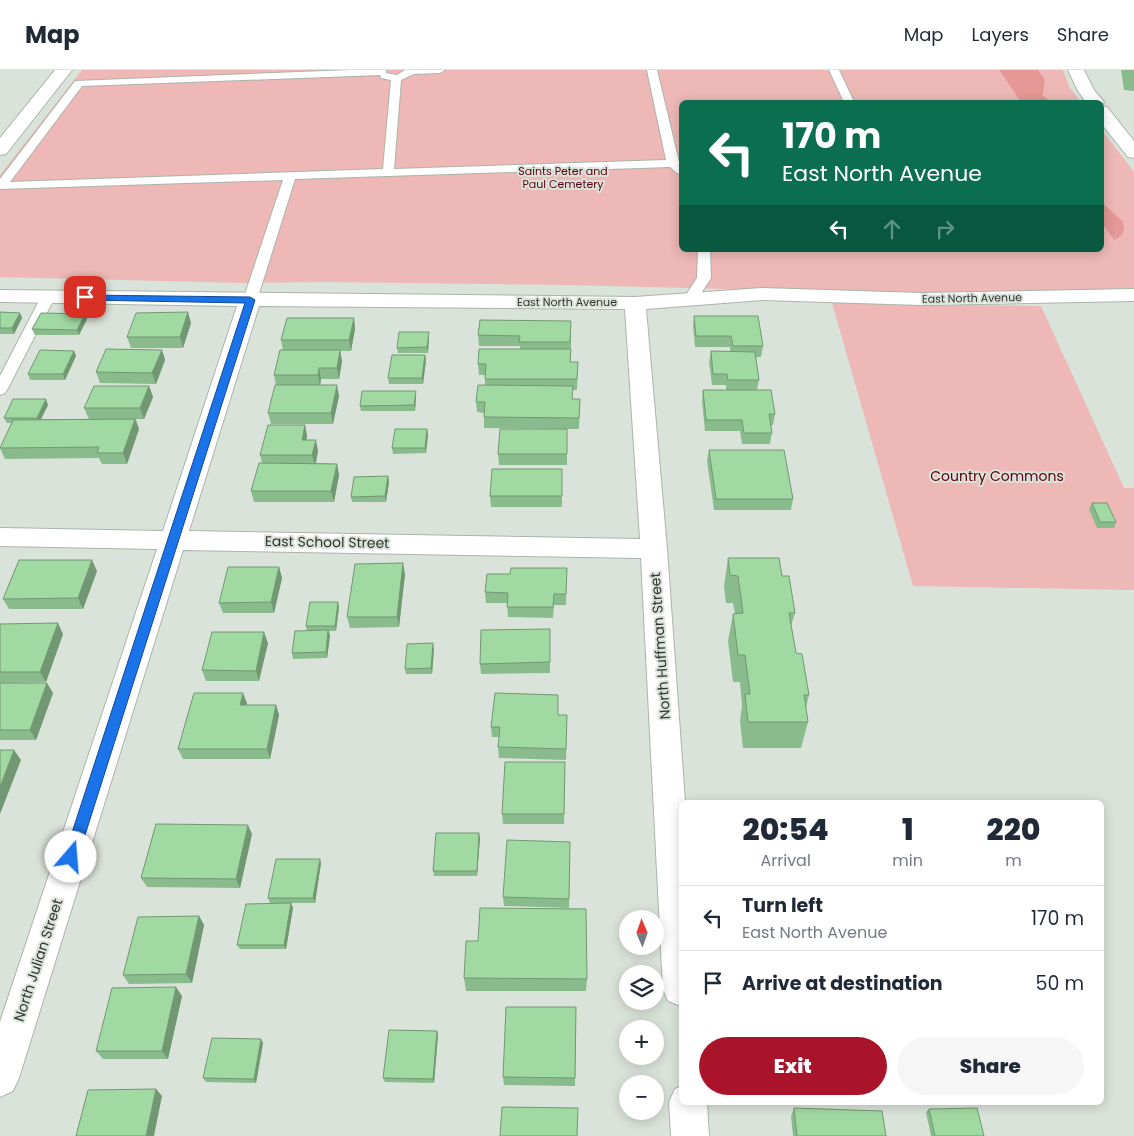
<!DOCTYPE html>
<html lang="en">
<head>
<meta charset="utf-8">
<style>
	:root { --surface:#fff; --page:#f6f6f7; --text:#1f2937; --muted:#747a83; --line:#e0e1e3; --accent:#aa142b }
	body { margin:0; font-family:Poppins,sans-serif; background:var(--page); color:var(--text); height:100vh; display:flex; flex-direction:column; font-size:19px; white-space:nowrap }
	* { box-sizing:border-box; margin:0 }
	p { font-size:16px; color:var(--muted) }
	.icon { flex:none; width:28px; height:28px; fill:none; stroke:currentColor; stroke-width:2; stroke-linecap:round; stroke-linejoin:round }
	.map { position:relative; flex:1; overflow:hidden }
	.drawer { position:absolute; left:679px; top:730px; width:425px; height:305px; display:flex; flex-direction:column; background:var(--surface); border-radius:8px; box-shadow:0 2px 12px #0003 }
	.drawer>* { flex:none }
	.banner { position:absolute; left:679px; top:30px; width:425px; height:152px; border-radius:8px; box-shadow:0 2px 12px #0003; background:#0b6e4f; color:#fff; overflow:hidden }
	.needle { width:32px; rotate:358deg }
	.tools { position:absolute; left:619px; top:840px; display:grid; gap:10px }
	.tools a { display:grid; place-items:center; width:45px; height:45px; border-radius:50%; background:var(--surface); box-shadow:0 2px 12px #0003; font-size:25px }
	.pin { position:absolute; display:grid; place-items:center; width:42px; height:42px; color:#fff; margin:-21px; border-radius:10px; box-shadow:0 2px 8px #0006 }
	.me { position:absolute; width:55px; margin:-28px; rotate:18deg; stroke-linejoin:round; filter:drop-shadow(0 0 4px #0008) }
	.turn { display:flex; align-items:center; gap:18px; height:105px; padding:0 20px; font-size:22px }
	.turn .icon { width:65px; height:65px; stroke-width:2.5 }
	.turn b { display:block; font-size:35px; line-height:42px }
	.lanes { display:flex; align-items:center; height:48px; padding:0 20px; background:#0003; justify-content:center; gap:25px; direction:ltr }
	.lanes .off { opacity:.35 }
	.eta { display:flex; justify-content:space-evenly; align-items:center; height:85px; text-align:center }
	.eta b { font-size:30px; font-weight:800; line-height:35px }
	.action { display:flex; gap:10px; margin-top:auto; padding:10px 20px }
	.action a { flex:1; height:58px; border-radius:30px; background:var(--accent); color:#fff; font-size:20px; font-weight:800; line-height:58px; text-align:center }
	.action a+a { background:var(--page); color:var(--text) }
	ul { padding:0; list-style:none }
	li { display:flex; align-items:center; gap:15px; height:65px; padding:0 20px; border-top:1px solid var(--line) }
	li div { flex:1 }
	li b { display:block; font-size:19px }
	li em { font-style:normal }
	header { display:flex; align-items:center; gap:30px; box-sizing:border-box; height:70px; padding:0 25px; background:var(--surface); border-bottom:1px solid var(--line) }
	header strong { font-size:24px }
	nav { display:flex; gap:28px; margin-inline-start:auto; font-size:18px }
	.map>svg:first-child { display:block }
	.green { fill:#edb8b5 }
	.forest { fill:#e59895 }
	.lines { fill:none; stroke-linecap:round; stroke-linejoin:round }
	.service-casing { stroke:#abb4ab; stroke-width:2 }
	.minor-casing { stroke:#abb4ab; stroke-width:2 }
	.service { fill:#fff; fill-rule:evenodd }
	.minor { fill:#fff; fill-rule:evenodd }
	.wall { fill:#8abb8c }
	.shaded-wall { fill:#719872 }
	.building { fill:#a1d9a3; stroke:#719872 }
	.route { fill:#1a73e8; stroke:#114b97 }
	.labels { text-anchor:middle; dominant-baseline:central; stroke-width:4; stroke-linejoin:round; paint-order:stroke }
	.far-park-label { font-size:11px; fill:#5e000f; stroke:#dae3da }
	.far-street-label { font-size:11px; fill:#323632; stroke:#dae3da }
	.park-label { font-size:14px; fill:#5e000f; stroke:#dae3da }
	.street-label { font-size:14px; fill:#323632; stroke:#dae3da }
</style>
</head>
<body>
<header>
<strong>Map</strong>
<nav><a>Map</a><a>Layers</a><a>Share</a></nav>
</header>
<div class="map">
<svg width="1134" height="1066" viewBox="0 0 1134 1066">
	<rect width="100%" height="100%" fill="#dae3da"/>
	<!-- green -->
	<path class="green" d="M82,0h917l22,32h-340v148h420v-28l13,18 -5,-32 -8,-7v-72l33,43v116l-205,6 -360,-9 -245,-3 -82,1 -242,-6v-102z
		M1038,0h25l7,18 11,14h-30l-8,-8 2,-14z
		M832,233l209,3 83,182h10v102l-221,-4z"/>
	<!-- forest -->
	<path class="forest" d="M999,0h39l7,10 -2,15 8,7h-30z
		M1101,131l22,21 1,8 -3,6 -7,4 -13,-18z"/>
	<g class="lines">
		<!-- service casing -->
		<g class="service-casing">
			<path id="service" d="M351,0h35v3l11,2 8,-5h40l-5,3 -26,1 -13,6 -7,89 272,-9 -19,-90h10l22,92 2,3v9l-4,-1 -7,-6 -375,12 -38,121 -7,4 -7,-4 40,-120 -283,9v-10l75,-98zM380,5l1,3 10,2 -8,89 -373,13 72,-96z
				M829,0h10l15,32h-10z
				M698,180h12l1,28 -15,23 -5,1 -7,-4 13,-20z
				M48,223l7,4 -48,93 -2,3 -5,2v-19l41,-79z"/>
		</g>
		<!-- minor casing -->
		<g class="minor-casing">
			<path id="minor" d="M55,0h17l-66,84 -6,1v-17z
				M1068,0h16l10,20 10,12 -3,3v-3h-15l-8,-11z
				M1101,36l6,1 27,34v17l-6,-1 -27,-34z
				M762,218l159,5 213,-4v12l-213,4 -159,-5 -116,9 21,240 18,253h-4v204l-13,-5 -5,-12 -22,-431 -458,-8 -164,528 -6,13 -13,6v-75l157,-473 -157,-3v-18l163,3 74,-225 -237,-4v-12l635,7zM259,236l366,3 15,230 -451,-8z
				M681,1016v16h26l2,34h-38l-2,-34 6,-13z"/>
		</g>
		<!-- service -->
		<use href="#service" class="service"/>
		<!-- minor -->
		<use href="#minor" class="minor"/>
	</g>
	<!-- wall -->
	<path class="wall" d="M1121,0h13v21l-10,-1z
		M0,242l20,1 2,5 -8,16h-14z
		M694,246l69,30 -2,11h-5l3,23 -2,10 18,24 -2,11h-2l1,8 -2,11h-28l-2,-13h-35l-3,-30 1,-11h23v-5h-14l-3,-23 2,-11h19v-4h-35l-2,-20z
		M354,248l1,11 -4,22h-11l2,10 -3,18h-18l-1,6 19,11 -6,28h-62l-3,-11 8,-28 -2,-10 9,-25 -2,-10z
		M87,249l-8,16h-44l-3,-6z
		M571,251v41h7l-1,28h-5v9h8l-1,30h-12v36h-68l-1,-11 68,-25 -82,-1v-15l-7,-1 -1,-10 9,-17v-10h-6l-1,-11 42,-15v-3h-41l-1,-11z
		M191,253l-8,25h-52l-4,-11z
		M429,267l-1,16h-30l-1,-5z
		M162,280l3,10 -9,24 -56,-1 -4,-11z
		M74,281l2,5 -11,24h-35l-2,-6z
		M425,285l1,5 -3,24h-34l-1,-6z
		M149,316l4,11 -9,22h-8l3,10 -12,35h-25l-3,-6 -94,1 -5,-11 12,-25h-5l-3,-5 44,-13 -7,14h48l-5,-11z
		M416,327l-1,14h-54l-1,-5z
		M305,355l2,11 -1,4 12,11 -2,12 21,1 2,11 -5,27h-80l-3,-11 11,-28 -2,-8z
		M427,359l1,6 -2,18 -33,1 -1,-6z
		M709,380l84,49 -2,11h-77l-7,-49z
		M562,399v38h-71l-1,-11z
		M388,406l1,6 -3,20h-34l-1,-5z
		M1092,433l24,19 -2,6h-17l-8,-19z
		M728,488l54,18 13,37 -4,13 5,27 13,42 -3,13 2,14 -7,26h-58l-3,-27 2,-15 -2,-24h-7l-5,-41 5,-27h2l-2,-11h-7l-2,-17z
		M279,497l3,11 -8,35h-51l-4,-10z
		M567,498l-1,37h-12l-1,13 -45,-1 -1,-14h-21l-1,-11 25,-18z
		M97,501l-14,38h-74l-6,-10z
		M405,504l-6,53 -49,1 -3,-11z
		M339,537l-3,24h-7l1,5 -3,22 -34,1 -1,-6 15,-22 -1,-5z
		M0,554l63,10 -17,48 -46,1z
		M550,559v44l-69,1 -1,-10z
		M268,573l-9,38h-53l-4,-11z
		M434,579l-2,25h-26l-1,-5z
		M0,613l53,10 -17,47h-36z
		M247,633l-1,2h30l3,10 -9,44h-87l-5,-10z
		M558,645l9,10 -1,35 -67,-2 -1,-11 1,-10h-7l-1,-10z
		M565,692l-1,62h-61l-1,-10z
		M252,764l-12,54 -93,-1 -6,-9z
		M480,768l-3,38h-43l-1,-5z
		M570,772l-1,66 -65,-2 -1,-9z
		M321,793l-6,40h-45l-2,-5z
		M291,833l2,5 -7,41h-46l-3,-4z
		M199,846l5,9 -12,58 -63,1 -6,-9z
		M478,871l109,38 -1,12h-120l-2,-13z
		M182,926l-14,63h-65l-7,-8z
		M576,937l-1,79 -71,-1 -1,-8z
		M437,961l1,4 -4,48 -49,-1 -2,-4z
		M263,973l-7,40 -50,-1 -3,-4z
		M794,1038l92,28h-93l-2,-20z
		M929,1039l55,27h-53l-5,-24z"/>
	<!-- shaded-wall -->
	<path class="shaded-wall" d="M188,242l3,11 -8,25 -3,-11z
		M20,243l2,5 -8,16 -2,-6z
		M85,244l2,5 -8,16 -2,-5z
		M354,248l1,11 -4,22 -2,-11z
		M429,262v5l-1,16 -1,-6z
		M162,280l3,10 -9,24 -4,-11z
		M340,280l2,11 -3,18 -2,-11z
		M74,281l2,5 -11,24 -2,-6z
		M425,285l1,5 -3,24 -1,-6z
		M319,298l2,11 -1,7 -2,-11z
		M337,315l2,11 -6,28 -2,-11z
		M149,316l4,11 -9,22 -4,-11z
		M416,321v6l-1,14 -1,-6z
		M46,329l2,6 -9,18 -2,-5z
		M135,349l4,10 -12,35 -4,-11z
		M305,355l2,11 -3,15 -2,-11z
		M427,359l1,6 -2,18 -1,-5z
		M316,370l2,11 -3,15 -3,-11z
		M337,394l2,11 -5,27 -3,-11z
		M388,406l1,6 -3,20 -1,-6z
		M92,490l5,11 -14,38 -5,-11z
		M403,493l2,11 -6,53 -2,-10z
		M279,497l3,11 -8,35 -3,-11z
		M338,532l1,5 -3,24 -1,-5z
		M58,553l5,11 -17,48 -6,-10z
		M328,560l2,6 -3,22 -1,-6z
		M264,562l4,11 -9,38 -3,-10z
		M433,573l1,6 -2,25 -1,-6z
		M47,613l6,10 -17,47 -6,-10z
		M243,623l4,10 -3,12 -4,-10z
		M276,635l3,10 -9,44 -3,-10z
		M14,680l7,10 -21,54v-27z
		M248,755l4,9 -12,54 -4,-9z
		M479,763l1,5 -3,38v-5z
		M320,789l1,4 -6,40 -2,-5z
		M291,833l2,5 -7,41 -2,-4z
		M199,846l5,9 -12,58 -6,-9z
		M176,917l6,9 -14,63 -6,-8z
		M437,961l1,4 -4,48 -1,-4z
		M261,969l2,4 -7,40 -2,-4z
		M156,1019l6,7 -8,40h-8z"/>
	<!-- building -->
	<path class="building" d="M0,242l20,1 -8,15h-12z
		M188,242l-8,25h-53l9,-24z
		M41,243l44,1 -8,16 -45,-1z
		M694,246h64l5,30h-30l-2,-10h-35z
		M287,248h67l-5,22h-68z
		M480,250l91,1 -1,21h-51l1,-6 -42,-1z
		M399,262h30l-2,15 -30,1z
		M106,279l56,1 -10,23 -56,-1z
		M479,279h92l-1,13h8l-1,17h-92l1,-15h-8z
		M40,280l34,1 -11,23h-35z
		M280,280h60l-3,18h-18l-1,7h-44z
		M711,281l44,1 4,28h-31l-1,-6h-14z
		M392,285h33l-3,23h-34z
		M275,315h62l-6,28h-63z
		M478,315l95,1 -1,13h8l-1,19 -95,-1 1,-15h-9z
		M94,316h55l-9,22h-56z
		M703,320h68l4,24h-6l3,19h-28l-2,-13h-36z
		M362,321h54l-2,14 -54,1z
		M13,329h33l-9,19h-33z
		M135,349l-12,34h-26l2,-6 -99,1 13,-28z
		M268,355h37l-3,15h14l-4,15h-52z
		M395,359h32l-2,19h-33z
		M500,359h67v25h-69z
		M709,380h75l9,49h-77z
		M259,393l78,1 -6,27h-80z
		M492,399h70v27h-72z
		M388,406l-3,20 -34,1 3,-20z
		M1092,433h15l9,19h-16z
		M728,488h51l3,18h7l6,37h-6l7,40 6,1 7,41h-5l4,27h-60l-3,-28h5l-5,-39h-7l-5,-41 10,-1 -5,-37 -8,-1z
		M19,490h73l-14,38 -75,1z
		M403,493l-6,54h-50l8,-53z
		M228,497h51l-8,35 -52,1z
		M511,498h56l-1,26h-12l-1,13h-46l1,-14 -23,-1 2,-18h23z
		M310,532h28l-3,24h-29z
		M58,553l-18,49h-40v-48z
		M550,559v33l-70,2 1,-34z
		M328,560l-2,22 -34,1 3,-22z
		M212,562h52l-8,39 -54,-1z
		M433,573l-2,25 -26,1 2,-25z
		M0,613h47l-17,47h-30z
		M194,623h49l-3,12h36l-9,44h-89z
		M495,623l63,2v20h9l-1,34 -68,-2 2,-20h-9z
		M0,680h14l-14,37z
		M505,692h60l-1,52h-62z
		M156,754l92,1 -12,54 -95,-1z
		M436,763h43l-2,38h-44z
		M507,770l63,2 -1,57 -66,-2z
		M276,789h44l-7,39h-45z
		M291,833l-7,42h-47l9,-41z
		M480,838l106,1 1,70 -123,-1 2,-37h12z
		M199,846l-13,58 -63,1 15,-58z
		M176,917l-14,64h-66l16,-63z
		M506,937h70l-1,71 -72,-1z
		M389,960l48,1 -4,48 -50,-1z
		M212,968l49,1 -7,40 -51,-1z
		M156,1019l-10,47h-70l12,-46z
		M502,1037l76,1 -1,28h-77z
		M794,1038l88,3 4,25h-89z
		M977,1038l7,28h-49l-6,-27z"/>
	<!-- route -->
	<path class="route" d="M82,225l168,2 5,3 -177,557 -2,4 -5,2 -5,-2 -2,-4 181,-554 -160,-3 -3,-1z"/>
	<g class="labels">
		<!-- far-park labels -->
		<g class="far-park-label">
			<text x="563" y="101">Saints Peter and<tspan x="563" dy="13">Paul Cemetery</tspan></text>
		</g>
		<!-- far-street labels -->
		<g class="far-street-label">
			<text transform="translate(972 228) rotate(-1)">East North Avenue</text>
			<text x="567" y="232">East North Avenue</text>
		</g>
		<!-- park labels -->
		<g class="park-label">
			<text x="997" y="406">Country Commons</text>
		</g>
		<!-- street labels -->
		<g class="street-label">
			<text transform="translate(327 472) rotate(1)">East School Street</text>
			<text transform="translate(660 576) rotate(-94)">North Huffman Street</text>
			<text transform="translate(38 890) rotate(-72)">North Julian Street</text>
		</g>
	</g>
</svg>
<div class="tools">
<a><svg class="needle" viewBox="-14 -14 28 28"><path d="M0-13l5 13h-10z" fill="#e53935"/><path d="M0 13l5-13h-10z" fill="#747a83"/></svg></a>
<a><svg class="icon" aria-label="layers" viewBox="0 0 24 24"><path d="M12 4l9 5-9 5-9-5zM3 14l9 5 9-5"/></svg></a>
<a>+</a>
<a>−</a>
</div>
<div class="pin" style="left:85px;top:227px;background:#d93025"><svg class="icon" aria-label="arrive" viewBox="0 0 24 24"><path d="M6 21V4h12l-3 4 3 4H6"/></svg></div>
<svg class="me" style="left:71px;top:787px" viewBox="-20 -20 40 40"><circle r="19" fill="#fff"/><path d="M0-13L10 11 0 6-10 11z" fill="#1a73e8"/></svg>
<div class="banner">
<div class="turn"><svg class="icon" aria-label="left" viewBox="0 0 24 24"><path d="M17 20v-9H6M10 6l-5 5 5 5"/></svg><div><b>170 m</b>East North Avenue</div></div>
<div class="lanes"><svg class="icon" aria-label="left" viewBox="0 0 24 24"><path d="M17 20v-9H6M10 6l-5 5 5 5"/></svg><svg class="icon off" aria-label="ahead" viewBox="0 0 24 24"><path d="M12 20V5M6 11l6-6 6 6"/></svg><svg class="icon off" aria-label="right" viewBox="0 0 24 24"><path d="M7 20v-9h11M14 6l5 5-5 5"/></svg></div>
</div>
<section class="drawer">
<div class="eta">
<div><b>20:54</b><p>Arrival</p></div>
<div><b>1</b><p>min</p></div>
<div><b>220</b><p>m</p></div>
</div>
<ul>
<li><svg class="icon" aria-label="left" viewBox="0 0 24 24"><path d="M17 20v-9H6M10 6l-5 5 5 5"/></svg><div><b>Turn left</b><p>East North Avenue</p></div><em>170 m</em></li>
<li><svg class="icon" aria-label="arrive" viewBox="0 0 24 24"><path d="M6 21V4h12l-3 4 3 4H6"/></svg><div><b>Arrive at destination</b></div><em>50 m</em></li>
</ul>
<div class="action"><a>Exit</a><a>Share</a></div>
</section>
</div>
</body>
</html>
